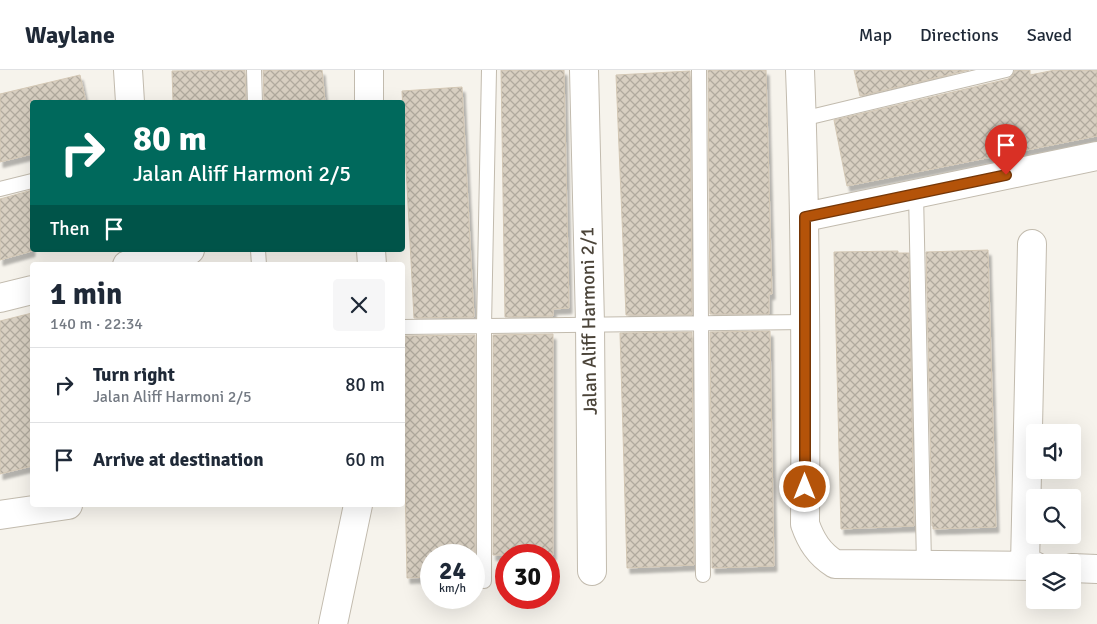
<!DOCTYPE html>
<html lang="en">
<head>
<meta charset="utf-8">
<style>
	:root { --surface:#fff; --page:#f6f6f7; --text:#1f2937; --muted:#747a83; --line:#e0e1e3 }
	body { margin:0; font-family:Signika,sans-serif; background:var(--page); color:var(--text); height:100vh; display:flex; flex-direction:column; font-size:19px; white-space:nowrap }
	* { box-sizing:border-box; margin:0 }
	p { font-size:16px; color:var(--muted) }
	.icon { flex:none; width:28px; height:28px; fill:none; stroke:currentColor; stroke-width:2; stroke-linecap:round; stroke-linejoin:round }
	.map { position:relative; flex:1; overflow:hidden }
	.side { position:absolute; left:30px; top:192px; width:375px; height:245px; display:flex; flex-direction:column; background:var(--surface); border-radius:5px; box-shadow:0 5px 20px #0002 }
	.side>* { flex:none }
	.top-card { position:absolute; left:30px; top:30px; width:375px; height:152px; border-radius:5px; box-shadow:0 5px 20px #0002; background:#00695c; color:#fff; overflow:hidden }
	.buttons { position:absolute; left:1026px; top:354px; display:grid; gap:10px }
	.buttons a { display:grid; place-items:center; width:55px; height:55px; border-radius:5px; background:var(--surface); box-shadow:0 5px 20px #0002; font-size:25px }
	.speed { position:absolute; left:420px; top:474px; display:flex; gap:10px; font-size:25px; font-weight:700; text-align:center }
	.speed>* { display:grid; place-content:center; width:65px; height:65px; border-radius:50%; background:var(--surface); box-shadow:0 5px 20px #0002; line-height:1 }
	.speed small { font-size:12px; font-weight:400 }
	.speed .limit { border:8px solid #d22; background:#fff; color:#111 }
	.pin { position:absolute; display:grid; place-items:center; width:42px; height:42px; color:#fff; margin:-51px -21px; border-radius:50% 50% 50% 0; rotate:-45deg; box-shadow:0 0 5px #0007 }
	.pin .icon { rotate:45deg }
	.me { position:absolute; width:55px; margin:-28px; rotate:0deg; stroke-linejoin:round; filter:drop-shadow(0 0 4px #0008) }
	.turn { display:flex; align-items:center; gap:18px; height:105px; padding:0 20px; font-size:22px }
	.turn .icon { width:65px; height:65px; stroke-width:2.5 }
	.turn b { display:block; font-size:35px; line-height:42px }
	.then { display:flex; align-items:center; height:48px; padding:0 20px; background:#0003; gap:10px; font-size:19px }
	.round { display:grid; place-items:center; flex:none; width:52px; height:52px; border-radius:5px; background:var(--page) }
	.summary { display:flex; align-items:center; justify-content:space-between; height:85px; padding:0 20px }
	h1 { font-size:30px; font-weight:700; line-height:38px }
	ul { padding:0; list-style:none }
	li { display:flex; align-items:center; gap:15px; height:75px; padding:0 20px; border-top:1px solid var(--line) }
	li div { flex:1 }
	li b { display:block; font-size:19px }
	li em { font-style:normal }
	header { display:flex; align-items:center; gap:30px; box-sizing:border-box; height:70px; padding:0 25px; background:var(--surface); border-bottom:1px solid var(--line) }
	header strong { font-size:24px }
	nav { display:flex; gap:28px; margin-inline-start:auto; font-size:18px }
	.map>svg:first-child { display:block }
	.building { fill:url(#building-cross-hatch); stroke:#d3c7b4; filter:url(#shadow) }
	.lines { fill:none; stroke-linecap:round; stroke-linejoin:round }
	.lane-casing { stroke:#c2bbae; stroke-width:16 }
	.street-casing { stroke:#c2bbae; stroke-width:30 }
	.lane { stroke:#fff; stroke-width:14 }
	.street { stroke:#fff; stroke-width:28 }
	.route-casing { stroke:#753606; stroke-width:12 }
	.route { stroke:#b45309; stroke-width:9 }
	.labels { text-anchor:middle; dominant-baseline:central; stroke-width:4.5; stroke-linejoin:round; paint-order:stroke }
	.street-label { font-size:19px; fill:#4b4439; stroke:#fff }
</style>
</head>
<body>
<header>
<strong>Waylane</strong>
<nav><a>Map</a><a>Directions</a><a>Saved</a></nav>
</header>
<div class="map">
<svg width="1097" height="554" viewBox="0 0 1097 554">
	<defs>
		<pattern id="building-cross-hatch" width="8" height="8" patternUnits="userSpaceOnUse" patternTransform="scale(1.25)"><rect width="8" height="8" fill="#d8cfc1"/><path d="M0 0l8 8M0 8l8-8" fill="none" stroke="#b1aa9e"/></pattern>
		<filter id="shadow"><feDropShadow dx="3" dy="5.5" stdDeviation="1" flood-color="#0004"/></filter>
	</defs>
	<rect width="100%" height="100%" fill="#f6f3ec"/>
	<!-- building -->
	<path class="building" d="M245,0l1,32h-73l-1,-31z
		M263,0h59l3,32h-61z
		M501,0h63l5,238 -16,1v7l-48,1z
		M708,0h58l6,224h-3v20h-59z
		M854,0h115l-109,26z
		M1015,0h15v5l25,-5h42v66l-250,50 -13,-66 174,-41 4,-3z
		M690,1l2,244h-66l-10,-240z
		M80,5l6,27h-54v52l-32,8v-68z
		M462,17l12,230 -60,1 -12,-227z
		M32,120v61l-32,9v-61z
		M988,180l8,277 -63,2v-3h-1l-6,-274z
		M898,181v2h11l5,273 -73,3 -7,-277z
		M32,243v153l-32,8v-153z
		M770,261l4,235 -62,2 -2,-236z
		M692,262l2,233 -67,3 -7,-235z
		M553,264v221h-60v-220z
		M475,265v220h-44v22l-24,1 -5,-242z"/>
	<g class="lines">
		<!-- lane casing -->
		<g class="lane-casing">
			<path id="lane" d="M254,0l1,32
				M699,0l4,505
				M802,49l204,-49
				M0,119l32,-8
				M916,124l8,370
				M258,180l1,15
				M402,257l404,-5
				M484,511v-255l5,-256"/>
		</g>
		<!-- street casing -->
		<g class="street-casing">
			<path id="street" d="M128,0l2,32
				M369,0v32
				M584,0l6,254 2,247
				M800,0c6,151 6,302 5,454 6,17 14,30 30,40l200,2
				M805,147l292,-61
				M371,180l1,15
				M127,195l63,-15
				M0,228l32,-8
				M0,445l68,-10
				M1025,495l7,-321
				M1072,498l25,1
				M333,554l25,-119"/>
		</g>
		<!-- lane -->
		<use href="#lane" class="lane"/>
		<!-- street -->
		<use href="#street" class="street"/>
	</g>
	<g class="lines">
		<!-- route casing -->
		<g class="route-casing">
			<path id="route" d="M805,417v-270l201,-42"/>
		</g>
		<!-- route -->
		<use href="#route" class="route"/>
	</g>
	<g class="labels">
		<!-- street labels -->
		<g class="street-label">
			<text transform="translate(589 251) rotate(-91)">Jalan Aliff Harmoni 2/1</text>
		</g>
	</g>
</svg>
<div class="buttons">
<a><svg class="icon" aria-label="sound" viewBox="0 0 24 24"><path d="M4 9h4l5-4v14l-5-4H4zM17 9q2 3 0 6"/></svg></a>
<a><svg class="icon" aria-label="search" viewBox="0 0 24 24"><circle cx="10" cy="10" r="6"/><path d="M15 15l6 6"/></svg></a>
<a><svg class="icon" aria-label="layers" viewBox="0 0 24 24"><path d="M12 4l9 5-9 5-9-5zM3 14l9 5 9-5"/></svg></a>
</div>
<div class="speed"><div>24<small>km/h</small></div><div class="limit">30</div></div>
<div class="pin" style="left:1006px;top:105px;background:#d93025"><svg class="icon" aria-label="arrive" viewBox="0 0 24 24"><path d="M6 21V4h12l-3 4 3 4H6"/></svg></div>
<svg class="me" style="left:805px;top:417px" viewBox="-20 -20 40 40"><circle r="17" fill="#b45309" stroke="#fff" stroke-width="3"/><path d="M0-11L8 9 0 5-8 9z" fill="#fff"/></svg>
<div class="top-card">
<div class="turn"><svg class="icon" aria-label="right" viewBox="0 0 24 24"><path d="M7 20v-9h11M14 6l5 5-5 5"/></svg><div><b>80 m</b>Jalan Aliff Harmoni 2/5</div></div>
<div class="then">Then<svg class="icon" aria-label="arrive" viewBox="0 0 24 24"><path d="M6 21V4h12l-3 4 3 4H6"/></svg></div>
</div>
<section class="side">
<div class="summary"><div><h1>1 min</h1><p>140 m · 22:34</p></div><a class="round"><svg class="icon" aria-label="close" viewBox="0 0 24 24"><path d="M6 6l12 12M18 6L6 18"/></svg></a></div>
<ul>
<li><svg class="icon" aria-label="right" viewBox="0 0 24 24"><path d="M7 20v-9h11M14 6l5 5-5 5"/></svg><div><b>Turn right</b><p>Jalan Aliff Harmoni 2/5</p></div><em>80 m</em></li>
<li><svg class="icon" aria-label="arrive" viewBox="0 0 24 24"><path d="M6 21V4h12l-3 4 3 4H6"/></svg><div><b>Arrive at destination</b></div><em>60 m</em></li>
</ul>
</section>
</div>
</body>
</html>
